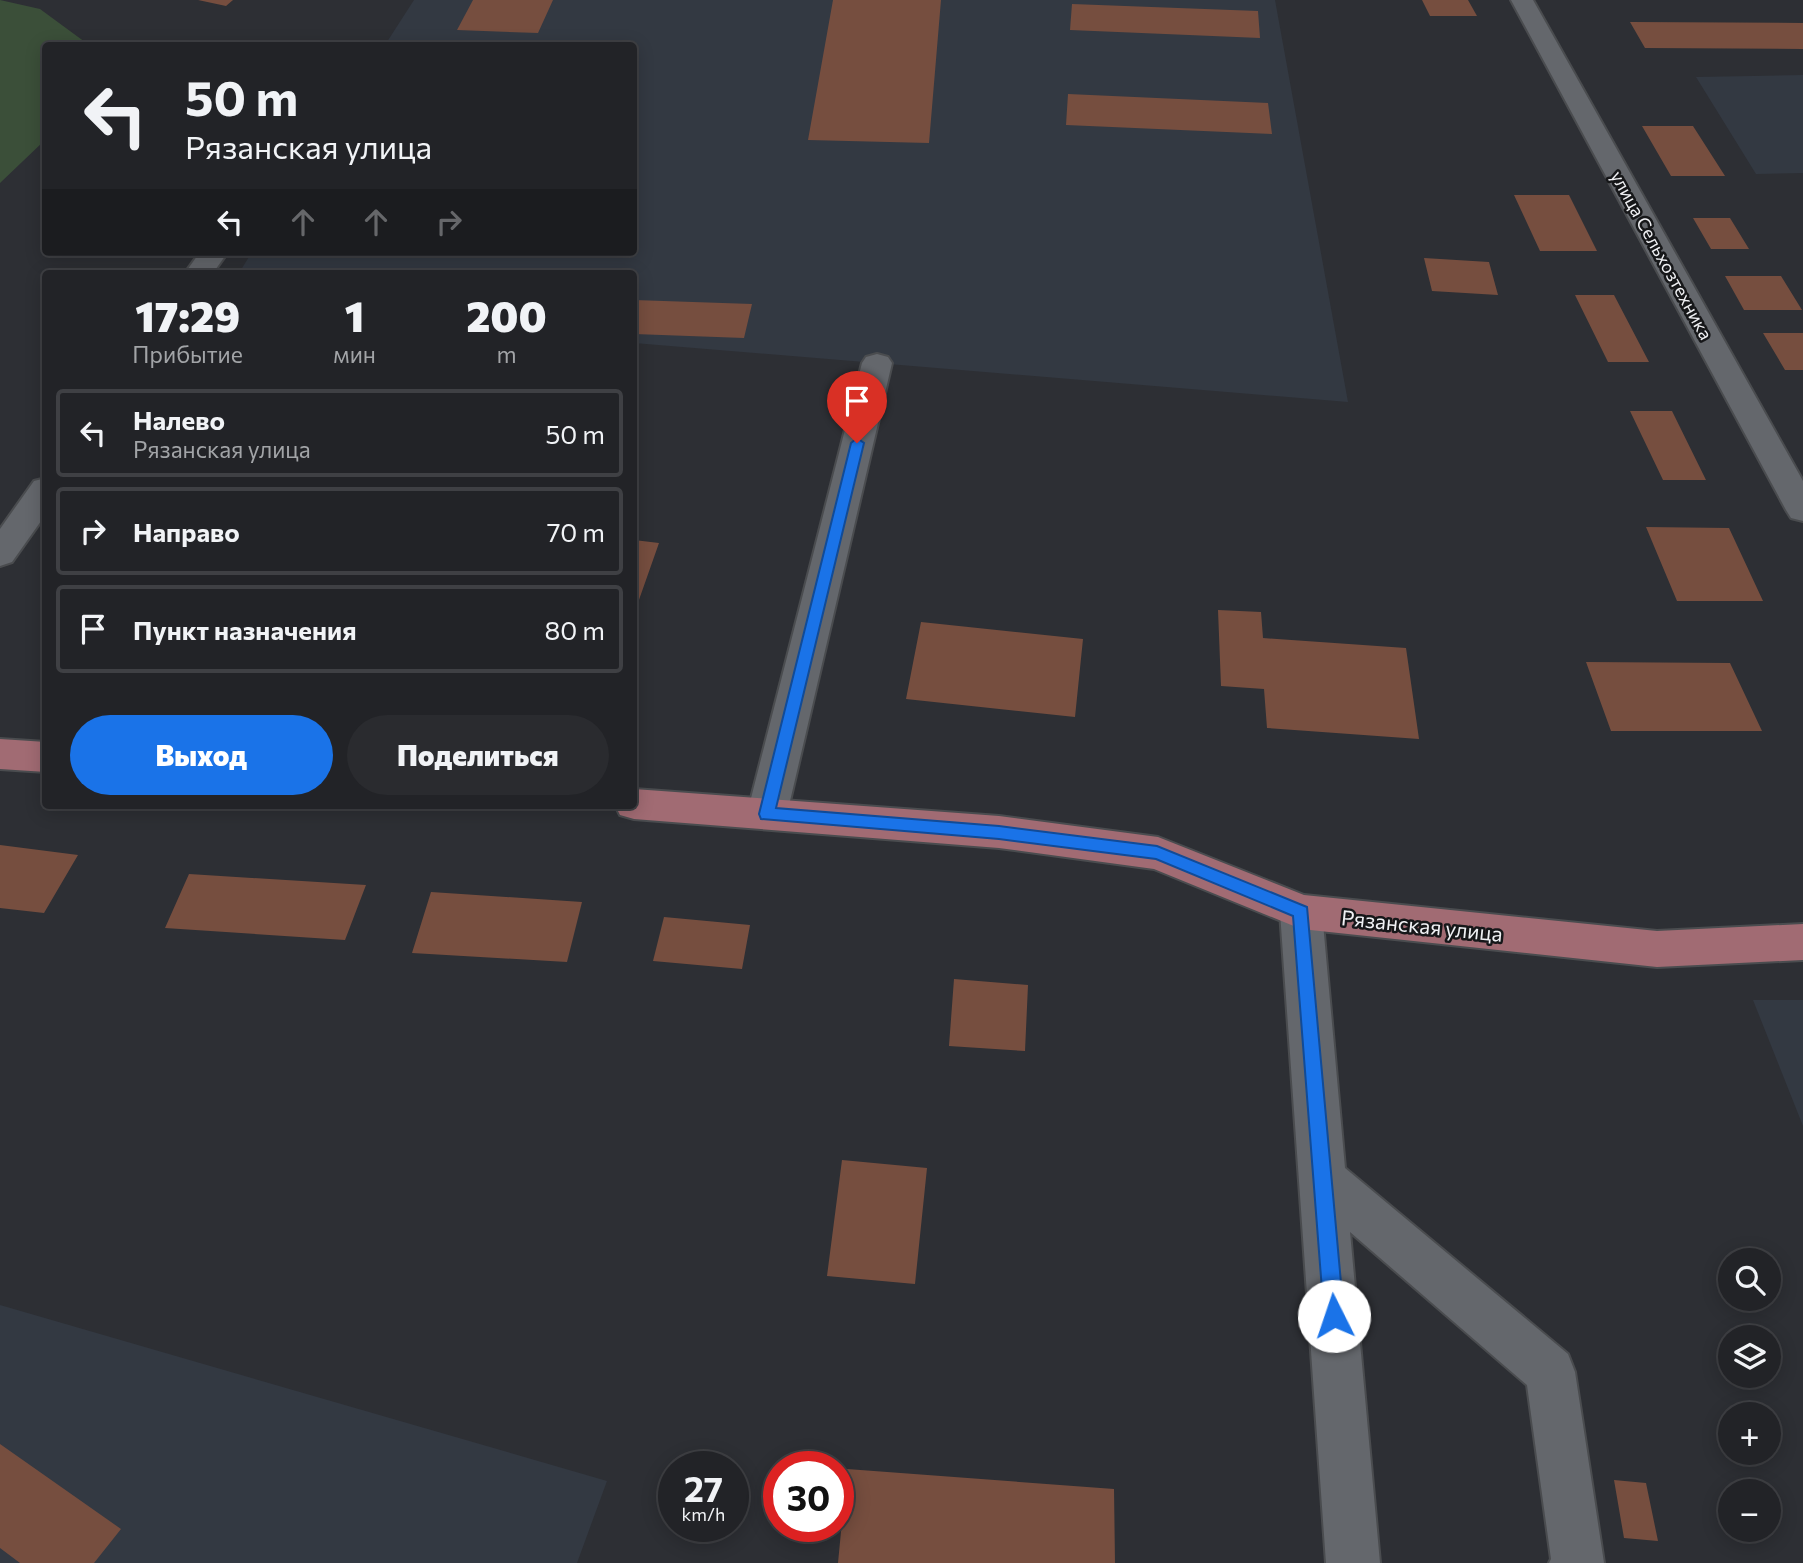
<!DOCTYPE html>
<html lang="ru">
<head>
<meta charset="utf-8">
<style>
	:root { --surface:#222327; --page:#2a2b2f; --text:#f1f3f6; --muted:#a2a4a7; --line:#3f4044; --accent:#1a73e8 }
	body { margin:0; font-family:Commissioner,sans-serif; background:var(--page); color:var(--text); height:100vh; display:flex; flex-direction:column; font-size:26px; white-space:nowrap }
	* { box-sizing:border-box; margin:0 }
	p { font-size:23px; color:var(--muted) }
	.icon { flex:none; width:38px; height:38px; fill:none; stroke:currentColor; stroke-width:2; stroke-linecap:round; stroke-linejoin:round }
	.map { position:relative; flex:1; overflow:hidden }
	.panel { position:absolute; left:42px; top:270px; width:595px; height:539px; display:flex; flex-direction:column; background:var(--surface); border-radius:7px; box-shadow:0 4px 18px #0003,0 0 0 2px var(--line) }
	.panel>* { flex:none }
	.hud { position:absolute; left:42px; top:42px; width:595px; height:214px; border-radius:7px; box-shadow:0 4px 18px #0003,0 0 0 2px var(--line); background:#222327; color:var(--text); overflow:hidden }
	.tools { position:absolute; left:1718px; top:1248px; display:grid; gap:14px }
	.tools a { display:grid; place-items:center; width:63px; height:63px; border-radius:50%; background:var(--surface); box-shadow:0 4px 18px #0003,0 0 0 2px var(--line); font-size:35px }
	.speed { position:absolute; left:658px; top:1451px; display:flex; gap:14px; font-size:35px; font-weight:700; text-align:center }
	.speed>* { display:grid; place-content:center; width:91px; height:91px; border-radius:50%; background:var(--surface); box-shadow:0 4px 18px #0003,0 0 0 2px var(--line); line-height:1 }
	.speed small { font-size:18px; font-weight:400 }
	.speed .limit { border:10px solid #d22; background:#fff; color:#111 }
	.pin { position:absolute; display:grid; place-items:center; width:60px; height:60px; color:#fff; margin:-72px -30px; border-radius:50% 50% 50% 0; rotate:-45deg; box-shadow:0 0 7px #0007 }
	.pin .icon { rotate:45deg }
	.me { position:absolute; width:77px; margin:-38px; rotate:356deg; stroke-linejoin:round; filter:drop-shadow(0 0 5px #0008) }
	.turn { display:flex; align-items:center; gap:24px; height:147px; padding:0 28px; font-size:32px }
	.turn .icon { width:91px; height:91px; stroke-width:2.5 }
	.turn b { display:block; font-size:49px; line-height:60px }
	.lanes { display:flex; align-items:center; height:66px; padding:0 28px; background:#0003; justify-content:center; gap:35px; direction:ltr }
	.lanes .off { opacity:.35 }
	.eta { display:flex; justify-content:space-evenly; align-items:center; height:119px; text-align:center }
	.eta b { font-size:42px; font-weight:800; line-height:49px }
	.cta { display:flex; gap:14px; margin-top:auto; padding:14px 28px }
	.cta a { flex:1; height:80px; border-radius:42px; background:var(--accent); color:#fff; font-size:28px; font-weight:800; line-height:80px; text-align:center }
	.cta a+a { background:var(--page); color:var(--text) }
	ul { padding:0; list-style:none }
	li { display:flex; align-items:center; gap:21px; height:88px; margin:0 14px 10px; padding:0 14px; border:4px solid var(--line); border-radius:7px }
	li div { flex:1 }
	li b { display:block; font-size:26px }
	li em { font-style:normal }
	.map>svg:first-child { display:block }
	.built { fill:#333942 }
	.green { fill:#3b4f39 }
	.building { fill:#764e3f }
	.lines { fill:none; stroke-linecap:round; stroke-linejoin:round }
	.minor-casing { stroke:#4a4c4f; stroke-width:4 }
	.major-casing { stroke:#4a4c4f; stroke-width:4 }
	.minor { fill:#64676c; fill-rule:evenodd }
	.major { fill:#a16b73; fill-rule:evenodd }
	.route { fill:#1a73e8; stroke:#114b97; stroke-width:2 }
	.labels { text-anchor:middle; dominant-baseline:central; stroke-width:5; stroke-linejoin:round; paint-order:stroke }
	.far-street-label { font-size:18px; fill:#f0f1f4; stroke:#161719 }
	.street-label { font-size:21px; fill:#f0f1f4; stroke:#161719 }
</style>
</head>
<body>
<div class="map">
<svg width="1803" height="1563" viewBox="0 0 1803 1563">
	<rect width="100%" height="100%" fill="#2d2f34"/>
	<!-- built -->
	<path class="built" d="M414,0h861l73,402 -714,-59v-70h-395l13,-21h382v-206l-249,-1z
		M1803,75v98l-47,1 -60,-97z
		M1753,1000h50v126z
		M0,1305l607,176 -30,82h-577z"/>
	<!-- green -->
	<path class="green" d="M0,0l40,9 49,36 -43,1 -1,94 -45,43z"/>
	<!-- building -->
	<path class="building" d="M198,0h35l-7,6z
		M473,0h80l-15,33 -81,-3z
		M833,0h108l-12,143 -121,-3z
		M1422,0h46l9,16h-47z
		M1072,4l186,7 2,27 -190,-8z
		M1630,22l173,1v26l-158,-1z
		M1068,94l200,9 4,31 -206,-9z
		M1642,126h51l32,50h-54z
		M1514,195h55l28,56h-57z
		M1693,218h37l19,31h-38z
		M1424,258l65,4 9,33 -66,-4z
		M1725,276h56l21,34h-58z
		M1575,295h39l35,67h-41z
		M634,300l118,4 -8,34 -110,-4z
		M1763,333h40v37h-18z
		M1630,411h42l34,69h-43z
		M1646,527l83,1 34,73h-86z
		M634,540l25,3 -25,71z
		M1218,610l43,2 2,26 143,10 13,91 -152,-11 -3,-39 -43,-3z
		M921,622l162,17 -8,78 -169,-18z
		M1586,662l144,1 32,68h-151z
		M0,845l78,10 -34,58 -44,-5z
		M189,874l177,11 -21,55 -180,-12z
		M431,892l151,10 -15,60 -155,-9z
		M664,917l86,8 -8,44 -89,-8z
		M954,979l74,6 -3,66 -76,-5z
		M842,1160l85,8 -12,116 -88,-8z
		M0,1444l121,85 -27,34h-74l-20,-15z
		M847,1469l267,20 1,74h-277z
		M1614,1480l32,3 12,58 -34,-3z"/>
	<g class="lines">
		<!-- minor casing -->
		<g class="minor-casing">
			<path id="minor" d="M1511,0h22l270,481v40l-12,-3 -5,-8z
				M200,252h28l-15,21h-28z
				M877,354l11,3 4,6 -105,451 -6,11 -14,4 -14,-4 -6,-11 115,-451 4,-6z
				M46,478v36l-34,48 -12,4v-37l34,-48z
				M1301,895l15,5 6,12 23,256 223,186 7,18 29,191h-55l2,-4 -24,-174 -177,-153 30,331h-54l-46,-651 6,-12z"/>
		</g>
		<!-- major casing -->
		<g class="major-casing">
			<path id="major" d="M0,739l46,3v30l-46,-3z
				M634,789l365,27 159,21 146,58 353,36 146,-7v36l-146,7 -356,-38 -147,-60 -155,-21 -365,-29 -14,-4 -5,-10h19z"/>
		</g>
		<!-- minor -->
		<use href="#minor" class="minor"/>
		<!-- major -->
		<use href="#major" class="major"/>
	</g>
	<!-- route -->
	<path class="route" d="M857,438l7,5 -88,365 223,18 158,20 150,61 37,409 -3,7 -7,3 -7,-3 -3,-7 -31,-400 -137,-57 -157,-20 -238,-20 -2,-5 92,-371z"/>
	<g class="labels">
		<!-- far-street labels -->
		<g class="far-street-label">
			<text transform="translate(1662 255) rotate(61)">улица Сельхозтехника</text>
		</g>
		<!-- street labels -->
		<g class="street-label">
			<text transform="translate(1422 925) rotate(6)">Рязанская улица</text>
		</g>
	</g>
</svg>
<div class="tools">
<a><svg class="icon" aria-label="search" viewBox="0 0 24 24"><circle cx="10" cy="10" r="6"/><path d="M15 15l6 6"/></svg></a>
<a><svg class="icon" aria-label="layers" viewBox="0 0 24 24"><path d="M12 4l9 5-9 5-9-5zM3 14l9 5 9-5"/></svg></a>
<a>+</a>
<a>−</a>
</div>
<div class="speed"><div>27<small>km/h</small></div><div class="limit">30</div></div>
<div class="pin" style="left:857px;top:443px;background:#d93025"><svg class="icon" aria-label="arrive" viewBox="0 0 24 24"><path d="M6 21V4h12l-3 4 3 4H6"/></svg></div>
<svg class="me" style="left:1334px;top:1316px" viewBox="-20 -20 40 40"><circle r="19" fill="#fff"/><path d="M0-13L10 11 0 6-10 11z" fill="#1a73e8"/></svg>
<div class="hud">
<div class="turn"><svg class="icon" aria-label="left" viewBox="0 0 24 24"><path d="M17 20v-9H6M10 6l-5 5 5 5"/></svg><div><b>50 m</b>Рязанская улица</div></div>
<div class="lanes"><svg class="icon" aria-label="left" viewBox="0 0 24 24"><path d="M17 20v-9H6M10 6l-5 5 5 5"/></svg><svg class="icon off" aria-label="ahead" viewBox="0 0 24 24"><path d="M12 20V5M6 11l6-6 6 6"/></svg><svg class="icon off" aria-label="ahead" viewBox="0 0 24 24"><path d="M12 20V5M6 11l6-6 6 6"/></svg><svg class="icon off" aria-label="right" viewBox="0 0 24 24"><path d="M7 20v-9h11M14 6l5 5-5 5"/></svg></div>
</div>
<section class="panel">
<div class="eta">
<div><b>17:29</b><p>Прибытие</p></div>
<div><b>1</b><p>мин</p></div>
<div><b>200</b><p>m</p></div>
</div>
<ul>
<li><svg class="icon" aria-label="left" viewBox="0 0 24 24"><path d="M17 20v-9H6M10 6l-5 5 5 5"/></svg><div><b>Налево</b><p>Рязанская улица</p></div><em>50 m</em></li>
<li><svg class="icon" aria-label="right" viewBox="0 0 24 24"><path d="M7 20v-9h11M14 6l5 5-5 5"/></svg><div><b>Направо</b></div><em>70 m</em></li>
<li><svg class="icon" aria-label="arrive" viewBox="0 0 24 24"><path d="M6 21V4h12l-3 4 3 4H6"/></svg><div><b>Пункт назначения</b></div><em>80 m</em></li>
</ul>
<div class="cta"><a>Выход</a><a>Поделиться</a></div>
</section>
</div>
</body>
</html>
